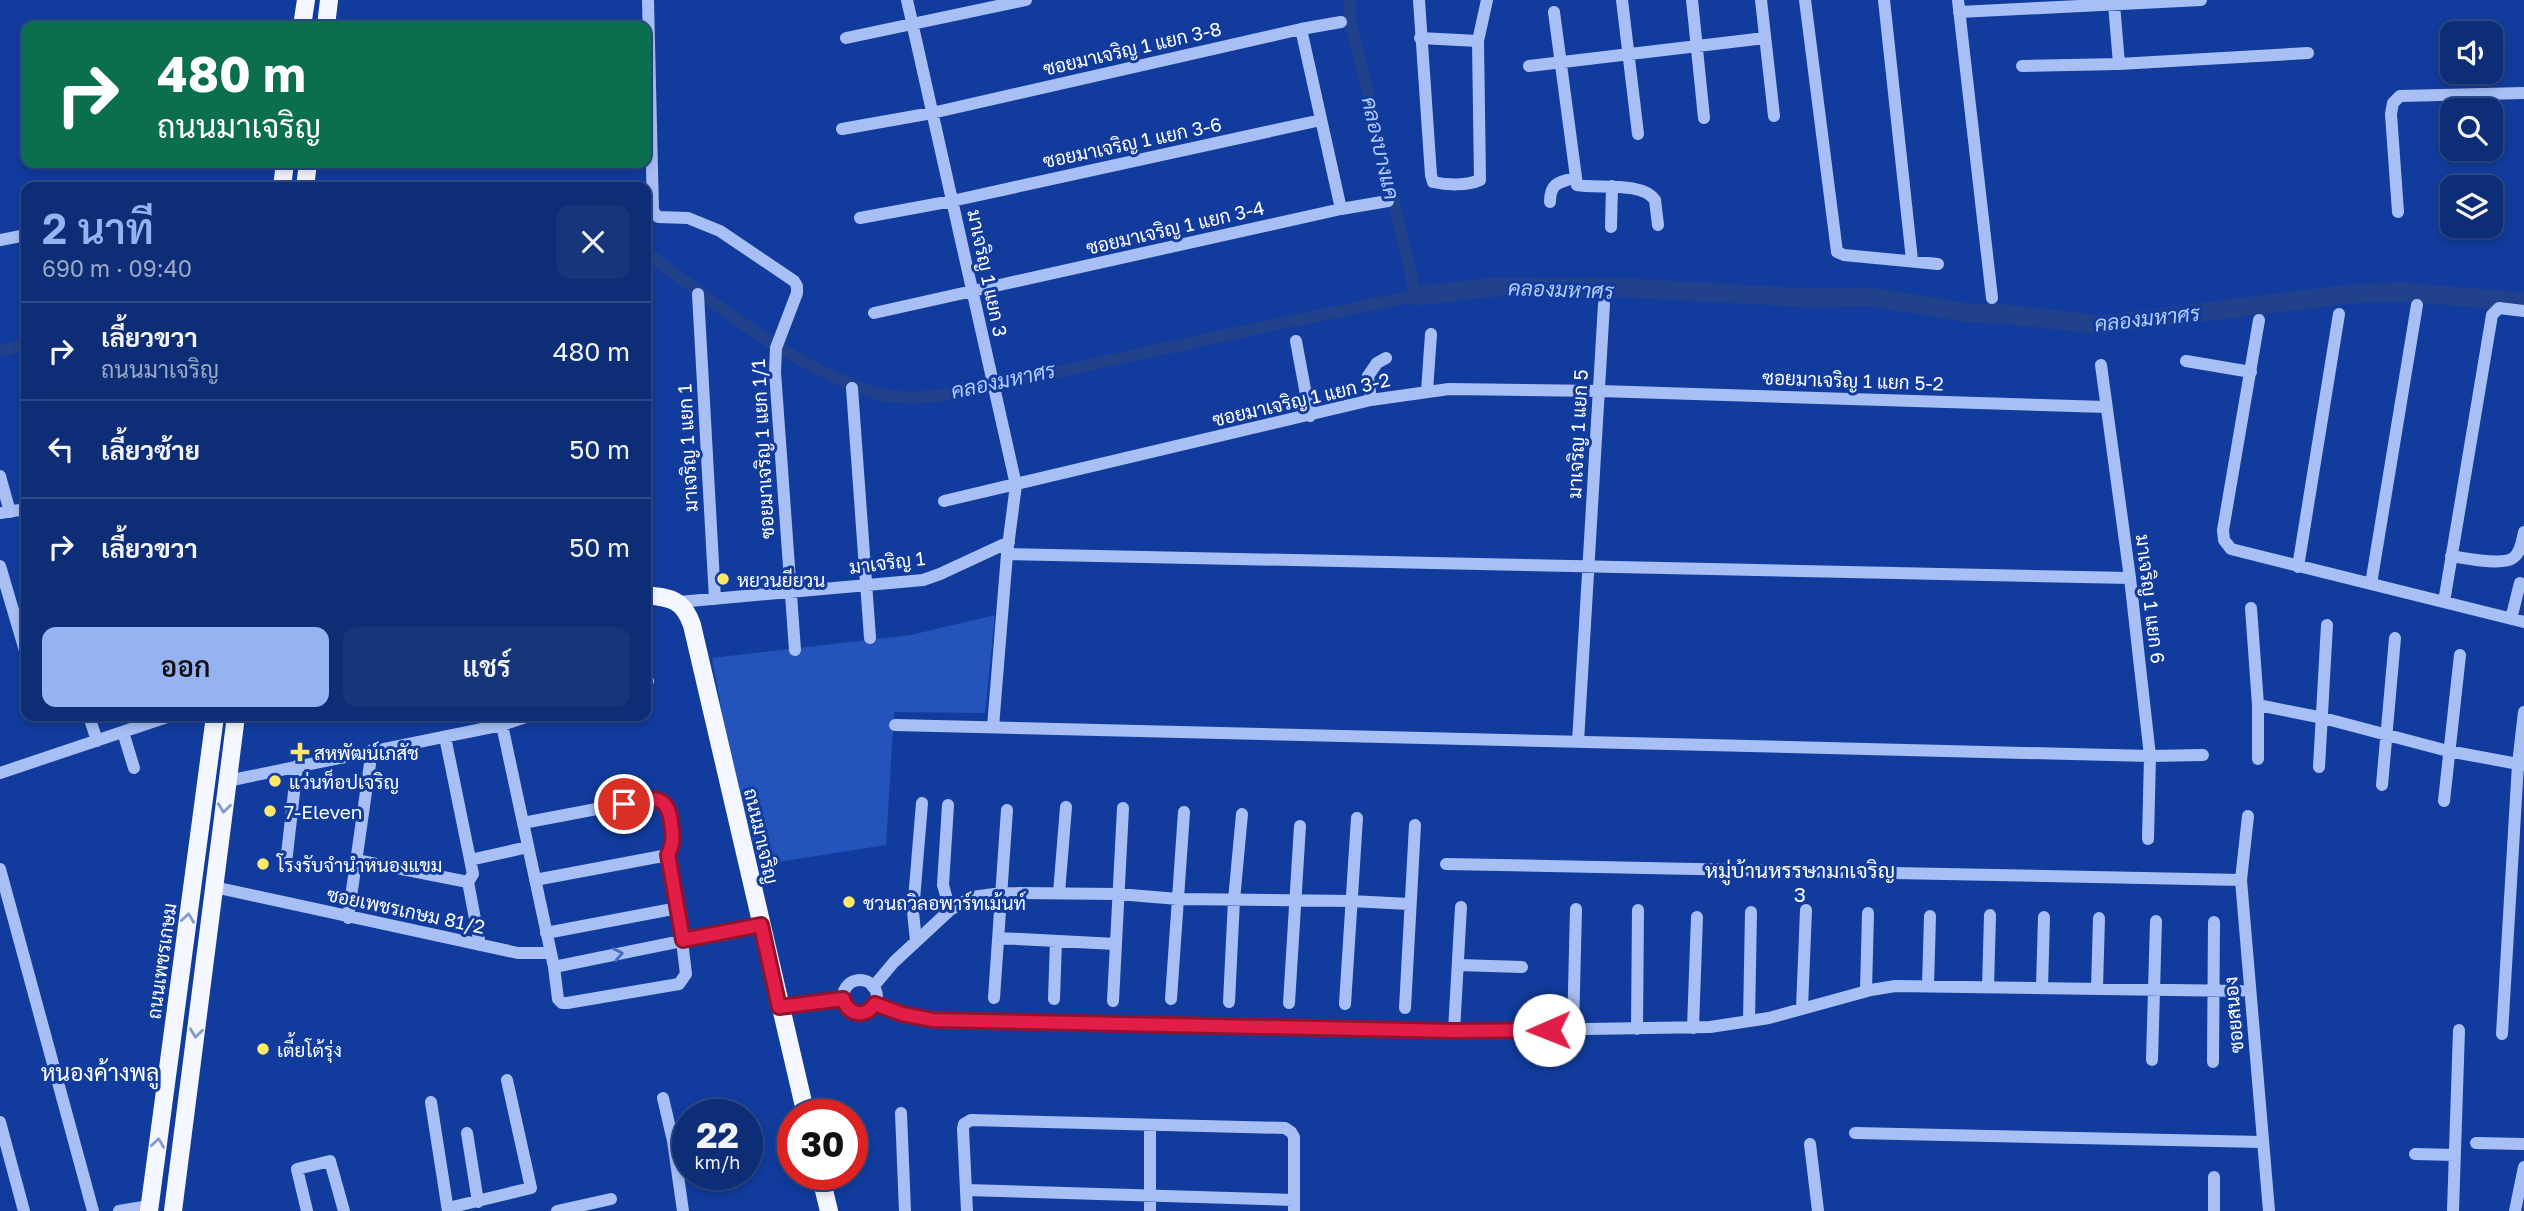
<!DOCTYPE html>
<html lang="th">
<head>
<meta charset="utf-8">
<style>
	:root { --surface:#0d2d76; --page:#16357b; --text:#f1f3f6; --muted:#9aa8c5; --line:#2d4988; --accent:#95b2f1 }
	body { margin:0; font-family:"Golos Text",Sarabun,sans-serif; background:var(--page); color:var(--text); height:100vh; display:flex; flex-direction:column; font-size:26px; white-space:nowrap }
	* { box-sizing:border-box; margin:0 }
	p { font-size:23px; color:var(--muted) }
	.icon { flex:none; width:38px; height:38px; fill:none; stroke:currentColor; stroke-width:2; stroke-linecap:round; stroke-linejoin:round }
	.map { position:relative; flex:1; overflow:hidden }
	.panel { position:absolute; left:21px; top:182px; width:630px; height:539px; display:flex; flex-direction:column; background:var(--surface); border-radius:14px; box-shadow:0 4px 10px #0003,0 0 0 2px var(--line) }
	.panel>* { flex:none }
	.banner { position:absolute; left:21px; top:21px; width:630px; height:147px; border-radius:14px; box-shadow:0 4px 10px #0003,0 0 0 2px var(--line); background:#0b6e4f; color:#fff; overflow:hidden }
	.buttons { position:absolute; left:2440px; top:21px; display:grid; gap:14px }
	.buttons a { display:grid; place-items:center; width:63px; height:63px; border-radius:14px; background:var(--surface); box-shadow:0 4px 10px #0003,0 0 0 2px var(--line); font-size:35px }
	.speed { position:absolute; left:672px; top:1099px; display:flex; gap:14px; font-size:35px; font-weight:700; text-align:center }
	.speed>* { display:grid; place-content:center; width:91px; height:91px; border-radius:50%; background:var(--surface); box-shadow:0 4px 10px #0003,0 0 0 2px var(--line); line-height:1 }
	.speed small { font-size:18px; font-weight:400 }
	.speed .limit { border:10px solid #d22; background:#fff; color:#111 }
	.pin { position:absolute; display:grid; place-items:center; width:60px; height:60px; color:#fff; margin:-30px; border:4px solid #fff; border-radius:50%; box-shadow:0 2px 7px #0007 }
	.me { position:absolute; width:77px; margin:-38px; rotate:269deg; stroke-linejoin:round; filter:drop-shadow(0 0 5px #0008) }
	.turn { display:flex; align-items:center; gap:24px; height:147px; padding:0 21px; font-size:32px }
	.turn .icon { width:91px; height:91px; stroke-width:2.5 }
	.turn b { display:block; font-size:49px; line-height:60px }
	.round { display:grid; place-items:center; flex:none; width:74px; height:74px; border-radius:14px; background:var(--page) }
	.summary { display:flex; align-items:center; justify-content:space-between; height:119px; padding:0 21px }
	h1 { font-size:42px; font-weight:600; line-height:52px; color:var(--accent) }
	.action { display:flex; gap:14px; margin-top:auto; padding:14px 21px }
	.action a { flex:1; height:80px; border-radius:14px; background:var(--accent); color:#111; font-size:28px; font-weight:600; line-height:80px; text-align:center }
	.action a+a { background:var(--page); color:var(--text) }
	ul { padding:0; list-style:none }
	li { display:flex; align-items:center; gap:21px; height:98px; padding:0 21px; border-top:2px solid var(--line) }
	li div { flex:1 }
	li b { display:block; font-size:26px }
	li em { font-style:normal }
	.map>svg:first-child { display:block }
	.green { fill:#2454bb }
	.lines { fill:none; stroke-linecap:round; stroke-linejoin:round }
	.canal { stroke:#22418b; stroke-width:12 }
	.river { stroke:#22418b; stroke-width:19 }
	.minor { stroke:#a7bff4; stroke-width:12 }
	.major { stroke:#f4f7ff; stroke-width:18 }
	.oneway { stroke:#829ace }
	.oneway2 { stroke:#466abb }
	.route-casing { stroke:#92132f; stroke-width:18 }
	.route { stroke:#e11d48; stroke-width:12 }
	.poi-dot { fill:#ffe86a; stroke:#113c9d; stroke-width:2.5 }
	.labels { text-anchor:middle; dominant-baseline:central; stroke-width:6; stroke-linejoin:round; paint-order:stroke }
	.street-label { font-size:19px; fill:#fff; stroke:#113c9d }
	.poi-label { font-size:19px; fill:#fff; stroke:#113c9d; text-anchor:start }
	.water-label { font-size:21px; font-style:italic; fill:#b3cafb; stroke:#113c9d }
	.neighbourhood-label { font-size:21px; fill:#fff; stroke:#113c9d }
	.quarter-label { font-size:23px; fill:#fff; stroke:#113c9d }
</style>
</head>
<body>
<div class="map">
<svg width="2524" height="1211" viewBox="0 0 2524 1211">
	<rect width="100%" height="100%" fill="#113c9d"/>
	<!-- green -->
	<path class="green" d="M995,615l-10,98 -91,-1 -8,133 -127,20 -26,-94 -21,-113 199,-23z"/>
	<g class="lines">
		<!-- canal -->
		<path class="canal" d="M646,252c66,50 150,117 229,141 49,16 161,-17 214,-28 109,-24 217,-48 327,-69l-66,-277v-19
			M0,350l26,-4"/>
		<!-- river -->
		<path class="river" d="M1416,296l79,-9 135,1 181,10 60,-1 97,16 38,1 93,11 252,-31 52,-2 121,10"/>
		<!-- minor -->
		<path class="minor" d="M648,0l5,211 5,6 30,1 32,13 74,50 3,5v7l-21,55 -1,24 20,278
			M907,0l109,485 -9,69 -14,173
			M1419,0l12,175 2,7c14,3 34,4 47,-2l-2,-139 9,-41
			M1622,0l16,134
			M1692,0l12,118
			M1761,0l13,116
			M1805,0l32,252 7,3 94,9
			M1884,0l28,260
			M1958,0l34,298
			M2114,4l5,60
			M1554,12l23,173c20,4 65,-4 78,15l3,25
			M1959,12l242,-12
			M1301,29l40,180
			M846,38l180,-38
			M1420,38l58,3
			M1529,66l236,-28
			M2022,66l97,-2 189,-11
			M842,129l90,-16 369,-84 40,-7
			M1550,202c0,-19 9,-20 25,-24
			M2398,212l-7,-98 2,-11 7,-7 124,-3
			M860,218l92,-17 369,-81
			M1611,227l1,-41
			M0,240l26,-5
			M698,294l17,305
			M874,313l467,-104 47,-8
			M2259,320l-36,210 1,10 7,9 293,73
			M1296,341l14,75
			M2186,361l65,11
			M2101,365l29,213 20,178 -2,83
			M852,388l18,250
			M1427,391l4,-57
			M1371,400l-3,-24 9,-13 9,-5
			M0,476l10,36
			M944,501l427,-101 78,-11 151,2 506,16
			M0,513l26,-4
			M1007,554l1123,24
			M2451,556c14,2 51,10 62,2 8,-5 9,-17 11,-26
			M0,566l26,88
			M2298,567l41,-253
			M2371,584l46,-279
			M679,602l244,-22 17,-6 69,-32
			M2444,602l48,-287 7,-7 25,3
			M2251,608l7,97v54
			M2511,619l9,-36
			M646,682l2,-1
			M2258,705l65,13 125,33 76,14
			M89,716l8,25
			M502,725l52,242 4,32 4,4h5l112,-19 7,-10 -8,-66 -10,-53 6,-11 -5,-35c-5,-8 -10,-9 -20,-10l-126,24
			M895,725l1255,31 53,-1
			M123,732l11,36
			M445,737l28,137 -5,8 12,63
			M1578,742l26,-438
			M2319,767l8,-142
			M0,773l170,-57
			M227,781l275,-56 27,-9
			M2382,785l13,-147
			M2444,801l16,-146
			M948,805l-5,80 7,25
			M2248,816l-7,64 28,331
			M356,860l112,22
			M470,860l58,-13
			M286,863l11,-97
			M1446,864l795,16
			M0,869l93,342
			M535,880l133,-25
			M214,887l304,66h33
			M1059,893l7,-86
			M348,918l24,-168
			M546,933l132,-25
			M999,938l117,6
			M916,941l-3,-29 9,-109
			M1458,965l64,2
			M554,967l206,-42
			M843 997a17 17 0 1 1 34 0a17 17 0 1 1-34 0Z
			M1928,986l2,-70
			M873,987l21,-25 56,-52 22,-13 30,-4 116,1 60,5 173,2 58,3
			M1988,987l2,-72
			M2042,987l2,-70
			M2097,988l2,-70
			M1866,991l2,-78
			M994,998l13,-188
			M1054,999l2,-58
			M1171,999l13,-187
			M1113,1001l10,-193
			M1229,1002l5,-102 8,-86
			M1289,1003l11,-177
			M875,1004l27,10 31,6 521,11 256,-4 59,-9 102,-28 24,-4 346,5
			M1345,1004l12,-186
			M779,1007l64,-8
			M1405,1008l10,-183
			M1802,1008l4,-98
			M1749,1021l2,-109
			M1693,1028l4,-111
			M1637,1029l1,-119
			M1573,1030l3,-121
			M1454,1031l7,-124
			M2502,1034l16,-270 6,-52
			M2152,1060l4,-139
			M2213,1062l1,-140
			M663,1098l10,43 10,70
			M431,1102l17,109
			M901,1113l4,98
			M0,1122l24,89
			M467,1133l11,69
			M1855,1133l407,9
			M2476,1143l48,1
			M1810,1144l8,67
			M2415,1154l40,1
			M2214,1177v34
			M966,1190l328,10
			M448,1208l83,-20 -24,-108
			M119,1211l30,-5
			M307,1211l-10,-42 33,-8 14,50
			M557,1211l54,-12
			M967,1211l-4,-82 1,-5 7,-4 314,8 6,4 3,5v74
			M1150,1211v-86
			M2453,1211l6,-181
			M2515,1211l9,-44"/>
		<!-- major -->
		<path class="major" d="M302,26l4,-26
			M326,26l3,-26
			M282,187l3,-24
			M305,187l3,-24
			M646,595c25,3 37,4 46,30l114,490
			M820,1174l9,37
			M149,1211l66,-495
			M173,1211l63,-495"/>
	</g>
	<!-- one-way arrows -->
	<defs><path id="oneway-chevron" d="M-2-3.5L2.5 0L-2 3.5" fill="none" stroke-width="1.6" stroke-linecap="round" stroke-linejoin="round" transform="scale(1.75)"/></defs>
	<g class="oneway">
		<use href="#oneway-chevron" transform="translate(224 808) rotate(97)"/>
		<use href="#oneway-chevron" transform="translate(188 918) rotate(-82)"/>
		<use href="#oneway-chevron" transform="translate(196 1033) rotate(97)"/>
		<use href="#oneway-chevron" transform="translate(158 1143) rotate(-82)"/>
	</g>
	<use class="oneway2" href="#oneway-chevron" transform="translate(618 954) rotate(-12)"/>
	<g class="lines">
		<!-- route casing -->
		<g class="route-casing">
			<path id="route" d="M624,804c24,-4 43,-14 47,18 2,14 3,21 -3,33l15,85 78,-15 18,82 64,-8c6,17 22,19 32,5l27,10 31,6 521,11 95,-1"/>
		</g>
		<!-- route -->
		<use href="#route" class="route"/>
	</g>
	<!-- markers -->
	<g class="poi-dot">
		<circle cx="723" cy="579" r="7"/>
		<path d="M296.5 741.5h7v7h7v7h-7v7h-7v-7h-7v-7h7z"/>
		<circle cx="275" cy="781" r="7"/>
		<circle cx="270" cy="811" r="7"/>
		<circle cx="263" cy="864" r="7"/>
		<circle cx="849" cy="902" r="7"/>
		<circle cx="263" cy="1049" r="7"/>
	</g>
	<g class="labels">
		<!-- street labels -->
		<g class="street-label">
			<text transform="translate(1132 48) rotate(-13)">ซอยมาเจริญ 1 แยก 3-8</text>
			<text transform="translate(1132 142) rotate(-12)">ซอยมาเจริญ 1 แยก 3-6</text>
			<text transform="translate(1175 227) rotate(-13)">ซอยมาเจริญ 1 แยก 3-4</text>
			<text transform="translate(988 273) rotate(78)">มาเจริญ 1 แยก 3</text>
			<text transform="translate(1853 380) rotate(2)">ซอยมาเจริญ 1 แยก 5-2</text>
			<text transform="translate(1301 399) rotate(-13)">ซอยมาเจริญ 1 แยก 3-2</text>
			<text transform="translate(1577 434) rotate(-87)">มาเจริญ 1 แยก 5</text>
			<text transform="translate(687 448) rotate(-93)">มาเจริญ 1 แยก 1</text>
			<text transform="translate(762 449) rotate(-93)">ซอยมาเจริญ 1 แยก 1/1</text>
			<text transform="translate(887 562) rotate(-7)">มาเจริญ 1</text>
			<text transform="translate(2151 599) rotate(83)">มาเจริญ 1 แยก 6</text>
			<text transform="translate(762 836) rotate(77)">ถนนมาเจริญ</text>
			<text transform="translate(406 910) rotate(12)">ซอยเพชรเกษม 81/2</text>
			<text transform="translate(161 961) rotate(-82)">ถนนเพชรเกษม</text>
			<text transform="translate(2233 1015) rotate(-95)">ซอยสนอง</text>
		</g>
		<!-- poi labels -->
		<g class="poi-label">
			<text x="737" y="579">หยวนยียวน</text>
			<text x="314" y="752">สหพัฒน์เภสัช</text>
			<text x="289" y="781">แว่นท็อปเจริญ</text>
			<text x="284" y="811">7-Eleven</text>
			<text x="277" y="864">โรงรับจำนำหนองแขม</text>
			<text x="863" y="902">ชวนถวิลอพาร์ทเม้นท์</text>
			<text x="277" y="1049">เตี้ยโต้รุ่ง</text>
		</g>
		<!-- water labels -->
		<g class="water-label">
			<text transform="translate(1381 148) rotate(77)">คลองบางแค</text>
			<text transform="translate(1561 289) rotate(2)">คลองมหาศร</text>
			<text transform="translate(2147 318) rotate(-6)">คลองมหาศร</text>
			<text transform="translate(1003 380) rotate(-12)">คลองมหาศร</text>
		</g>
		<!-- neighbourhood labels -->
		<g class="neighbourhood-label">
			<text x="1800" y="870">หมู่บ้านหรรษามาเจริญ<tspan x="1800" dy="24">3</tspan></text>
		</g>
		<!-- quarter labels -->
		<g class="quarter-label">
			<text x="100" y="1072">หนองค้างพลู</text>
		</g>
	</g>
</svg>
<div class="buttons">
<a><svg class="icon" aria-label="sound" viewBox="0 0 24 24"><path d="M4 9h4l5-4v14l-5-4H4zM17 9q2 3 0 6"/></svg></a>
<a><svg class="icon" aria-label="search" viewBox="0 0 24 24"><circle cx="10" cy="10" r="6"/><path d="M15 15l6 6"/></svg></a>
<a><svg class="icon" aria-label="layers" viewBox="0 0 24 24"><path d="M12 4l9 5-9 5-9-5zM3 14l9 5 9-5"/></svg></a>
</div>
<div class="speed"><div>22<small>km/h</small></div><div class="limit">30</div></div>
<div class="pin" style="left:624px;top:804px;background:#d93025"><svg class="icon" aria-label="arrive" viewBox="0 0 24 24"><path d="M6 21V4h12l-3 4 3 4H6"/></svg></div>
<svg class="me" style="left:1549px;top:1030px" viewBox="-20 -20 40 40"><circle r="19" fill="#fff"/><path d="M0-13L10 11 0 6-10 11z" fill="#e11d48"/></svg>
<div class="banner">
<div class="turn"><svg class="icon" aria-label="right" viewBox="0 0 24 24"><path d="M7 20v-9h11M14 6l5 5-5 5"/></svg><div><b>480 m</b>ถนนมาเจริญ</div></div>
</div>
<section class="panel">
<div class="summary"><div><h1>2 นาที</h1><p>690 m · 09:40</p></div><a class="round"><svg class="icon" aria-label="close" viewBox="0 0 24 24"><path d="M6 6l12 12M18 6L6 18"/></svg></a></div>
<ul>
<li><svg class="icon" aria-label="right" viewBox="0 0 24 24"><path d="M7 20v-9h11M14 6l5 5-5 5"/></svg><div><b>เลี้ยวขวา</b><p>ถนนมาเจริญ</p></div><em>480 m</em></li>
<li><svg class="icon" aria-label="left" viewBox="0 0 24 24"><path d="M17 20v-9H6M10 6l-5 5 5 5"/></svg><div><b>เลี้ยวซ้าย</b></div><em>50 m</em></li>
<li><svg class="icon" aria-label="right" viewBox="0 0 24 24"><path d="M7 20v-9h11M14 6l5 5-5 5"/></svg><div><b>เลี้ยวขวา</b></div><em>50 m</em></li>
</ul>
<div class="action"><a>ออก</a><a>แชร์</a></div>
</section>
</div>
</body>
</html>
